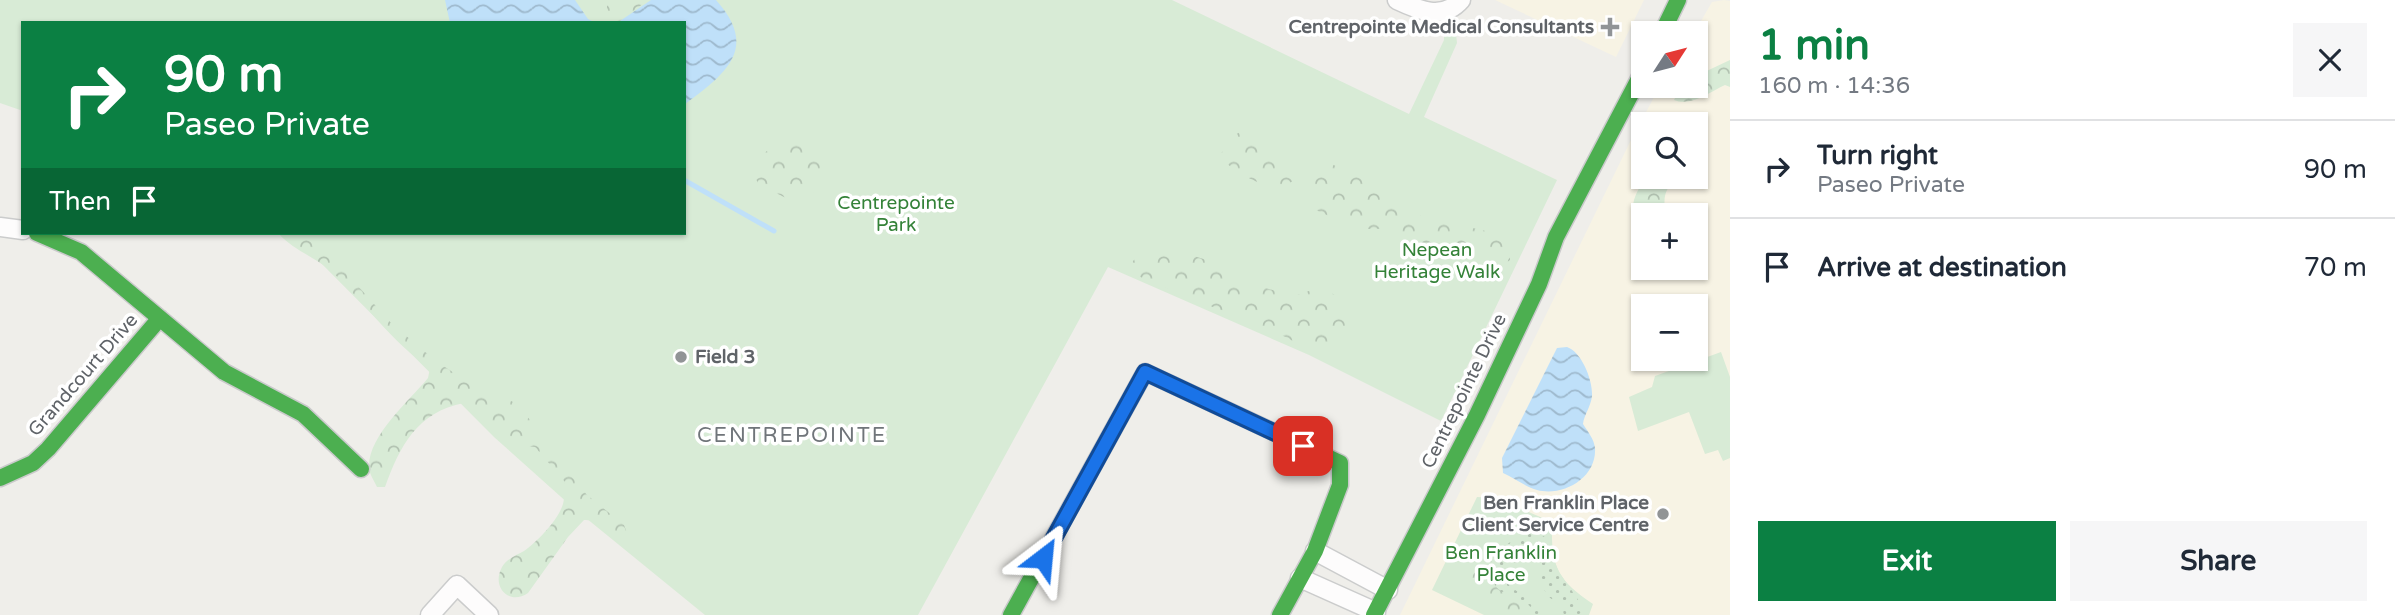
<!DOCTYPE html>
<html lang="en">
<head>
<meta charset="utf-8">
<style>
	:root { --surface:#fff; --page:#f6f6f7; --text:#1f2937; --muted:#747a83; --line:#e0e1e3; --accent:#0b8043 }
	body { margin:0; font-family:"Varela Round",sans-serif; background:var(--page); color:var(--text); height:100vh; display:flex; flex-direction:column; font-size:26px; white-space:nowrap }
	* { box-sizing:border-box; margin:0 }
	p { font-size:23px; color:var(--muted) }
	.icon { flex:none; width:38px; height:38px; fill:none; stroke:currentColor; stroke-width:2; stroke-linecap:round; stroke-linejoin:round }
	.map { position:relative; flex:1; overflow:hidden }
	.panel { display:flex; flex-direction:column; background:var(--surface); width:665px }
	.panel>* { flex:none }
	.guide { position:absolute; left:21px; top:21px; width:665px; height:214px; border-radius:0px; box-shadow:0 2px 5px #0004; background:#0b8043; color:#fff; overflow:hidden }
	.needle { width:46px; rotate:54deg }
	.controls { position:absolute; left:1631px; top:21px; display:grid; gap:14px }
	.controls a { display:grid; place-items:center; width:77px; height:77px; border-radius:0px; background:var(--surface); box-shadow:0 2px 5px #0004; font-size:35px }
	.pin { position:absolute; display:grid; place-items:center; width:60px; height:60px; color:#fff; margin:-30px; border-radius:14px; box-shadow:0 4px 10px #0006 }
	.me { position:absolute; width:77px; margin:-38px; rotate:29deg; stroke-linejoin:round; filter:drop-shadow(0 0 5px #0008) }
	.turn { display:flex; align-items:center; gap:24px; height:147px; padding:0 28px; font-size:32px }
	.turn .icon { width:91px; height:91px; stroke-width:2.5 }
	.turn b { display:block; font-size:49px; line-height:60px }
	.then { display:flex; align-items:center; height:66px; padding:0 28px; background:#0003; gap:14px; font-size:26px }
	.round { display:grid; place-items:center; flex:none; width:74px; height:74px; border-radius:0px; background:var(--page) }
	.headline { display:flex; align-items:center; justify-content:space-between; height:119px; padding:0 28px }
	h1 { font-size:42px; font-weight:700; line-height:52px; color:var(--accent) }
	.primary-button { display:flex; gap:14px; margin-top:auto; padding:14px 28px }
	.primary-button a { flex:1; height:80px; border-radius:0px; background:var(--accent); color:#fff; font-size:28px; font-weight:700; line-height:80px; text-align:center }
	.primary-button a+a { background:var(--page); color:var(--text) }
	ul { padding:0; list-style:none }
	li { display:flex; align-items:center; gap:21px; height:98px; padding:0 28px; border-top:2px solid var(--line) }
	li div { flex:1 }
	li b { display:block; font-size:26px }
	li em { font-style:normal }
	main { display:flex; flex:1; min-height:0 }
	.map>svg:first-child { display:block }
	.commercial { fill:#f7f3e4; fill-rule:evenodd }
	.green { fill:#d8ebd6 }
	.forest { fill:url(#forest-crowns) }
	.garden { fill:url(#garden-dots) }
	.water { fill:url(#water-waves) }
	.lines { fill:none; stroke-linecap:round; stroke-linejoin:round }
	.stream { stroke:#bfe0f9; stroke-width:5 }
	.street-casing { stroke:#cbcccc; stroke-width:21 }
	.fast-casing { stroke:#cacacb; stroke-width:19 }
	.street { stroke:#fdfcfc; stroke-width:18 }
	.fast { stroke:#4caf50; stroke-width:16 }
	.route-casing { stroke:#114b97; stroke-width:18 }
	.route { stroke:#1a73e8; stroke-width:12 }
	.poi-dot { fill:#919496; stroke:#fff; stroke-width:2.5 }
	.labels { text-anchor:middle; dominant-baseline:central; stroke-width:7; stroke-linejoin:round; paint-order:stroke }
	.poi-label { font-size:19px; font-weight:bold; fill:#5f6368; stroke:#fff; text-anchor:end }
	.park-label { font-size:19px; fill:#348238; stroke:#fff }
	.street-label { font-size:19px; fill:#5f6368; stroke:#fff }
	.neighbourhood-label { font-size:21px; letter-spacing:2px; fill:#70757a; stroke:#fff }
</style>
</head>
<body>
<main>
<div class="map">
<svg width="1730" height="615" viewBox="0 0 1730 615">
	<defs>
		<pattern id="forest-crowns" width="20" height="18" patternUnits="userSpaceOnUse" patternTransform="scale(1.75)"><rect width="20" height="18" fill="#d8ebd6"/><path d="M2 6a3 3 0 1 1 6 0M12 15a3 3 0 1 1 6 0" fill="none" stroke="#b2c2b1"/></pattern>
		<pattern id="garden-dots" width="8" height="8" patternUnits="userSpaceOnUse" patternTransform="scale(1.75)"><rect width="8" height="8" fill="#d8ebd6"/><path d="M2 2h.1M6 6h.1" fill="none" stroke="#b2c2b1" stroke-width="1.8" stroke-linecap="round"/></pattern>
		<pattern id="water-waves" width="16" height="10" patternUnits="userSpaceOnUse" patternTransform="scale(1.75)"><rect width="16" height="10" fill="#bfe0f9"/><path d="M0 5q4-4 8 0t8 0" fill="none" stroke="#9eb9cd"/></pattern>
	</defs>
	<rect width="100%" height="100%" fill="#efeeea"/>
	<!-- commercial -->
	<path class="commercial" d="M1495,0h149l-28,57z
		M1724,0l6,1v614h-330l229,-471 31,-58h36v-53h-2l18,-31zM1643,124h53v53h-53zM1643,215h53v53h-53zM1643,306h53v53h-53z"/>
	<!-- green -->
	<path class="green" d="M0,0h1172l237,114 35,-74v-10l11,-5 2,18 -33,74 133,63 -116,241 -132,-66 -201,-88 -190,348h-213l-135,-110 -76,-68 -188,-189 -18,-15h396v-210h-661v88l-23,-8z
		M1721,352l9,25v81l-7,3 -5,-11 -13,4 -16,-42 -51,19 -9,-34 23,-10 3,-11z
		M1477,497l19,1 56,24c-1,44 4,57 41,82l-4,11h-105l-52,-25z"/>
	<!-- forest -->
	<path class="forest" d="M614,0h34l-28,21 -9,2 -4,-3v-15z
		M1730,60v27l-5,-2c-15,7 -34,22 -51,15l7,-14h15v-10z
		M1244,130c16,1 42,29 51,43l-2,8 -13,7 -8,1c-17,-9 -44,-17 -51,-35l8,-16z
		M785,141l16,1 20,22 3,15 -8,13 -30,6 -28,-14 -5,-14c7,-16 16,-22 32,-29z
		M1318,158l51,23 48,34 73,17 14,6 6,6v16c-5,4 -9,6 -15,5 -8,-2 -12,-10 -19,-13 -19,-8 -48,-6 -68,-3l-11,-20 -6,-4c-24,12 -53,-5 -75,-15 -2,-11 -3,-43 2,-52z
		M1645,177h35v2c-17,7 -17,21 -14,36h-23v10h-3c-13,-21 -5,-28 5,-48z
		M278,233h45l17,33 52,58 44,37 27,18 36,15 14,8 22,23 23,35 29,35 37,30 3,8 -3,7c-12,-8 -25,-21 -40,-20l-16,17 -40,56c-19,13 -37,-6 -26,-26 4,-8 15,-12 22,-16 14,-10 34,-31 39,-47 2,-7 1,-15 2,-22l-30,-35 -22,-3 -23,-17 -26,-24c-47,9 -64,43 -79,84h-8c-3,-7 -8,-13 -8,-20 -1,-31 40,-66 59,-89l2,-10c-39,-26 -65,-66 -100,-98 -17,-14 -37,-20 -52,-37z
		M1166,249c7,0 46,12 52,16 4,3 5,4 8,9 17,5 52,20 68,21 11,0 21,-10 32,-5 7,2 16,11 20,18 14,26 -23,48 -45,39 -4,-2 -9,-7 -13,-9l-150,-62 -5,-5 -2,-7 5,-7z
		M1478,558h7l7,4c0,5 -1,13 1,18 7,18 32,14 43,35h-26c-5,-4 -9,-9 -13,-12 -14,-9 -34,-3 -24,-29 3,-5 1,-10 5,-16z"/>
	<!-- garden -->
	<path class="garden" d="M1530,532l4,3 -7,24 -3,3c-11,1 -18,-1 -21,11l7,14 22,13 8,15h-4c-10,-18 -20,-15 -35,-24 -7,-4 -8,-11 -9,-18 -1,-23 20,-33 38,-41z
		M1544,536l15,36 24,35v5l-6,3h-13l-2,-8c-4,-5 -10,-7 -14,-11 -8,-9 -9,-38 -13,-52l5,-6z"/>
	<!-- water -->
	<path class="water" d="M445,0h130l13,19 8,4h-146z
		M651,0h65c44,49 9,74 -32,105v-82h-67z
		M1567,347c15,5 26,34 25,49 -1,10 -8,19 -9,28 5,8 11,15 12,24 2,30 -32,49 -58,42 -11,-3 -23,-12 -34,-17l-1,-15 55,-110z"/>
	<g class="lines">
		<!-- stream -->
		<path class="stream" d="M684,180l90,51"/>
		<!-- street casing -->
		<g class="street-casing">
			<path id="street" d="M1397,0c21,10 46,21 64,0
				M0,227l23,3
				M1315,551l73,39
				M1300,578l76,34
				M430,615l27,-30 32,30"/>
		</g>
		<!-- fast casing -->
		<g class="fast-casing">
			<path id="fast" d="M1662,33l16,-33
				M37,233l44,19 143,120 79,42 58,55
				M0,478l33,-15 15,-14 112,-131
				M1011,615l134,-243 195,91v22l-25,66 -35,64
				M1374,615l103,-200 62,-131 17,-47 87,-166"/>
		</g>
		<!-- street -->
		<use href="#street" class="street"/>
		<!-- fast -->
		<use href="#fast" class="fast"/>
	</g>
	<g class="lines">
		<!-- route casing -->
		<g class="route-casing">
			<path id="route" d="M1043,558l102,-186 158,74"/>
		</g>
		<!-- route -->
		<use href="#route" class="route"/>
	</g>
	<!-- markers -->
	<g class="poi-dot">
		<path d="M1606.5 16.5h7v7h7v7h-7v7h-7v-7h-7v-7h7z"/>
		<circle cx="681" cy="357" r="7"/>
		<circle cx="1663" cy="514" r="7"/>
	</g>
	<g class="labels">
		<!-- poi labels -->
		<g class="poi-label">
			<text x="1594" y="27">Centrepointe Medical Consultants</text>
			<text x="695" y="357" text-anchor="start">Field 3</text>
			<text x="1649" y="503">Ben Franklin Place<tspan x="1649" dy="22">Client Service Centre</tspan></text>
		</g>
		<!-- park labels -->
		<g class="park-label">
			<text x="896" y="203">Centrepointe<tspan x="896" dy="22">Park</tspan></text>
			<text x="1437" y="250">Nepean<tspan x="1437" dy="22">Heritage Walk</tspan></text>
			<text x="1501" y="553">Ben Franklin<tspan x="1501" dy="22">Place</tspan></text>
		</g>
		<!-- street labels -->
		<g class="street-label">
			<text transform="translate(83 375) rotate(-49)">Grandcourt Drive</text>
			<text transform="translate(1464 391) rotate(-64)">Centrepointe Drive</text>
		</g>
		<!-- neighbourhood labels -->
		<g class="neighbourhood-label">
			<text x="792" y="435">CENTREPOINTE</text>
		</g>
	</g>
</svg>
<div class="controls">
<a><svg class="needle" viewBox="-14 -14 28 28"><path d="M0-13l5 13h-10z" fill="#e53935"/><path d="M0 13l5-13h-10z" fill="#747a83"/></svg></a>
<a><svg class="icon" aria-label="search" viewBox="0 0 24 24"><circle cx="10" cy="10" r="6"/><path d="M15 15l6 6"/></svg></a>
<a>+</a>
<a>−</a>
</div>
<div class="pin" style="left:1303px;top:446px;background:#d93025"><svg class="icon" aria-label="arrive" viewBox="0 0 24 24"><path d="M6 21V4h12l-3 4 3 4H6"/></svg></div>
<svg class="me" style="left:1043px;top:558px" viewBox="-20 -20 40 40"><path d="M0-17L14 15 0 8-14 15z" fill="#1a73e8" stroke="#fff" stroke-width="4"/></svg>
<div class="guide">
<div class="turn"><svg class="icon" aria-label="right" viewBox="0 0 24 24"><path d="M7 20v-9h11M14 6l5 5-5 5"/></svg><div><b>90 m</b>Paseo Private</div></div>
<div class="then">Then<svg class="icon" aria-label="arrive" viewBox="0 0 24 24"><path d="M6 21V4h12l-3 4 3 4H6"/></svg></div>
</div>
</div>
<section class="panel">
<div class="headline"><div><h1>1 min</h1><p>160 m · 14:36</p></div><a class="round"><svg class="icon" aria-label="close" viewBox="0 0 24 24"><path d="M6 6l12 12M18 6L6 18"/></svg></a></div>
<ul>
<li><svg class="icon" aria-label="right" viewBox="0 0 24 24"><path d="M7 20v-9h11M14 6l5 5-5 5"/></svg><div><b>Turn right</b><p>Paseo Private</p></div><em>90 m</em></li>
<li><svg class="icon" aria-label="arrive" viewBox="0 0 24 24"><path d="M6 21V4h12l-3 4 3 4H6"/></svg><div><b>Arrive at destination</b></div><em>70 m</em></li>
</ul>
<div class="primary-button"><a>Exit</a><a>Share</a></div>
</section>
</main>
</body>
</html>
